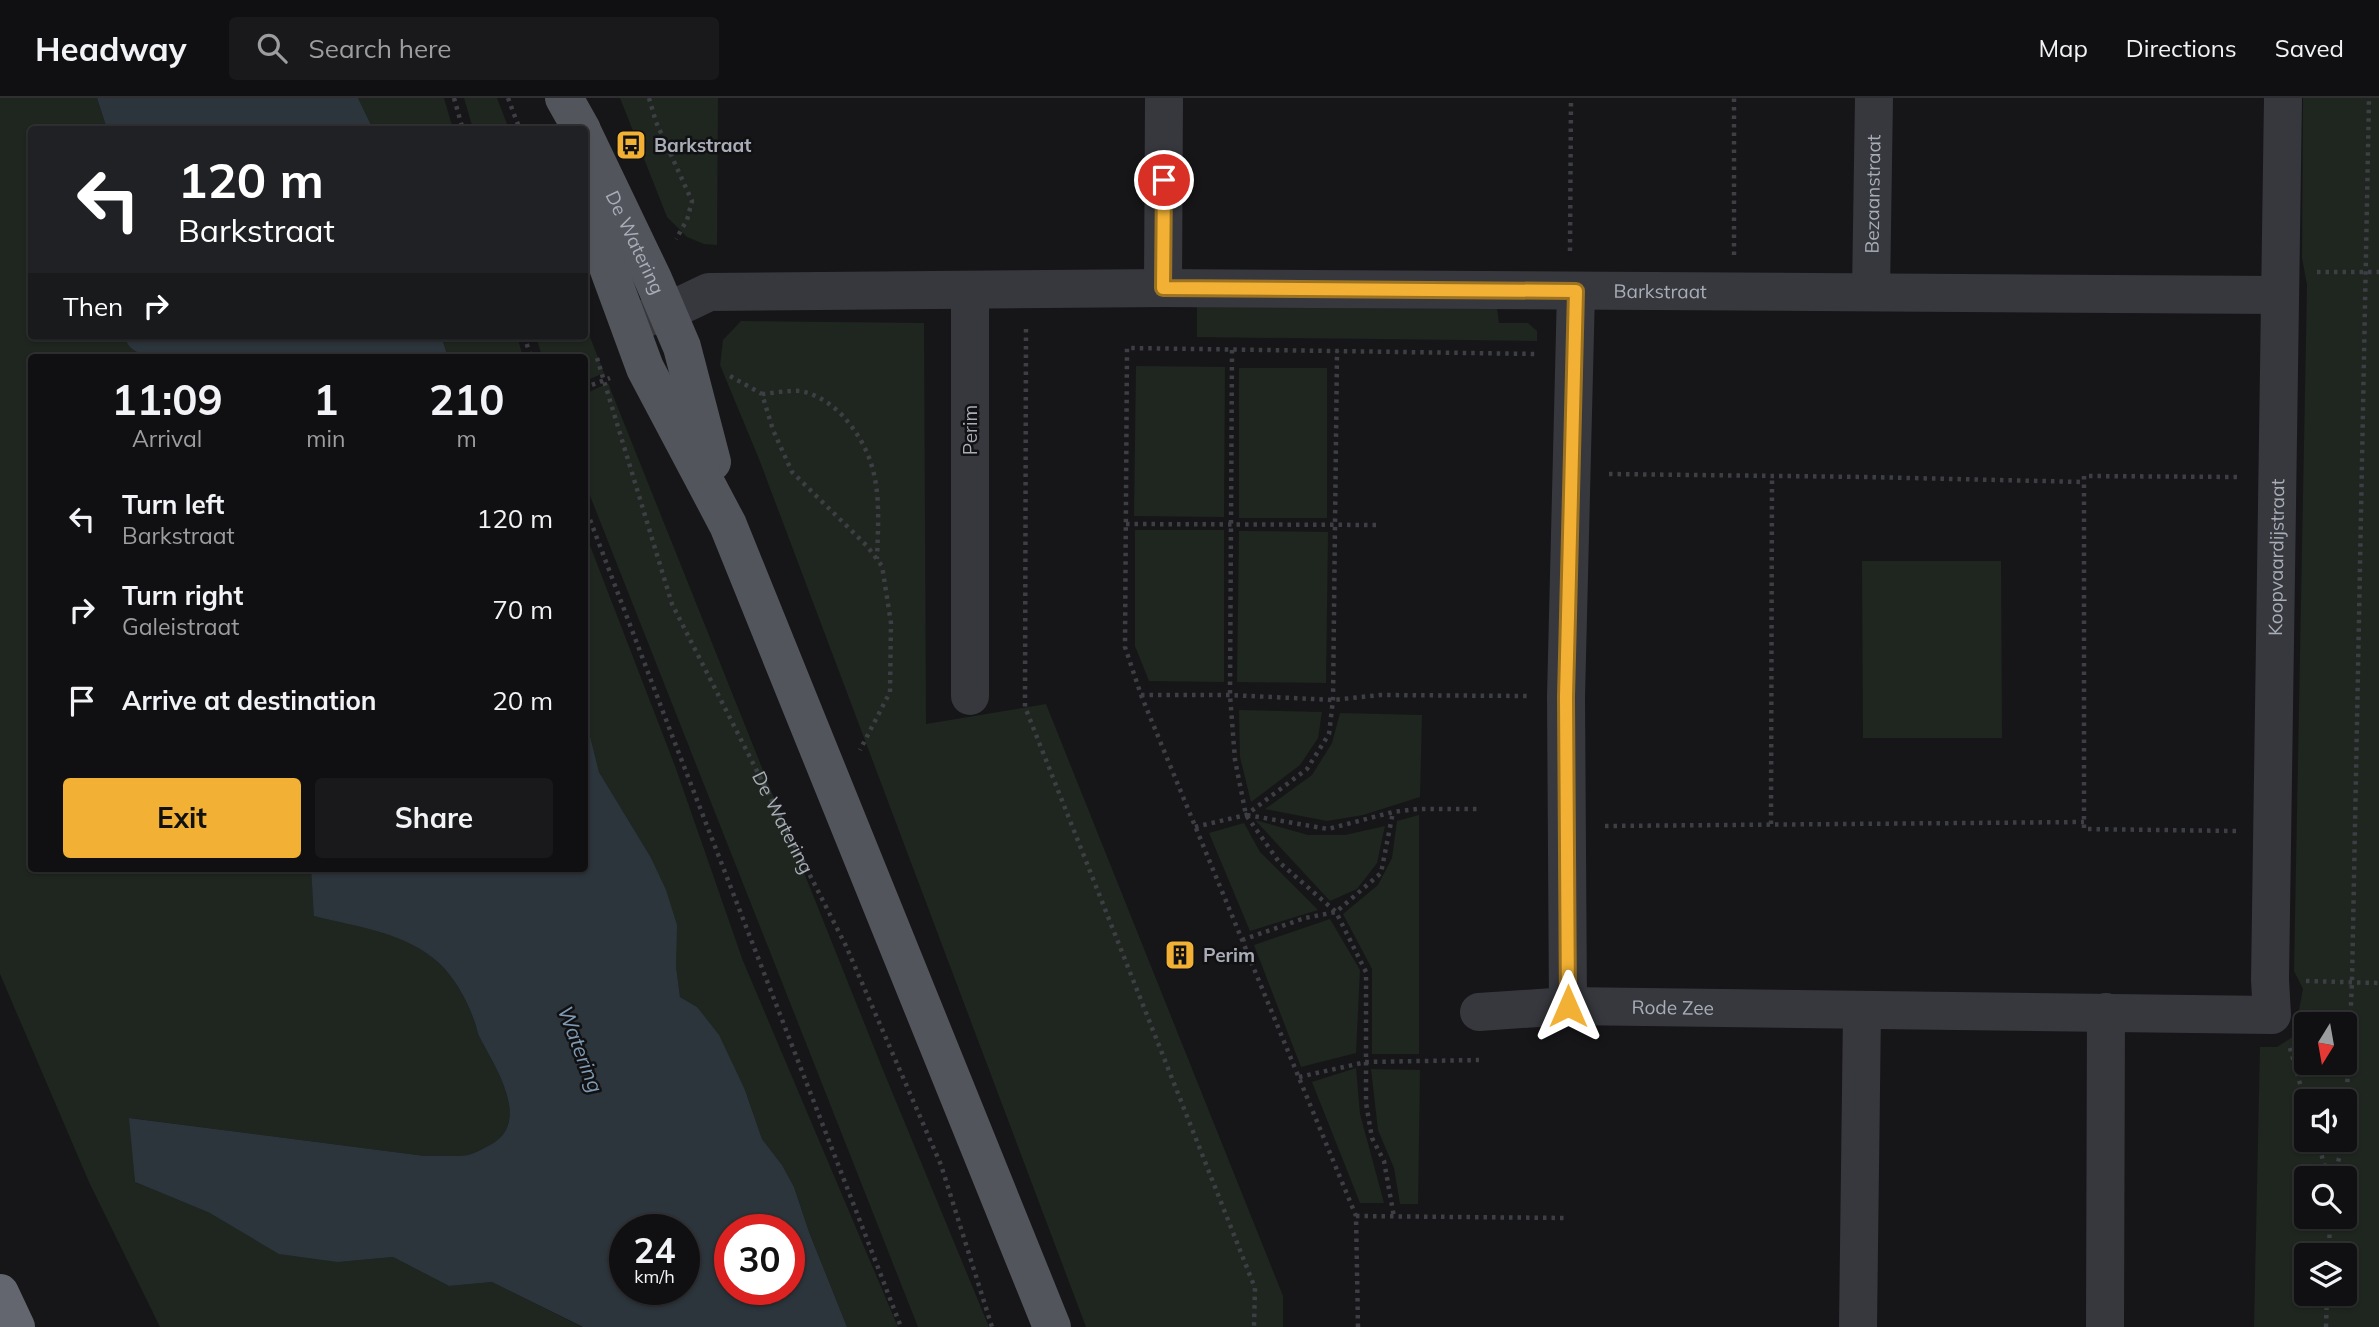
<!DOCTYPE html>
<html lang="en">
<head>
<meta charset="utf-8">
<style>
	:root { --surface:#101012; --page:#19191b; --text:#f1f3f6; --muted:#9c9d9f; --line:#303032; --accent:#f2b134 }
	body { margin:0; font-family:Mulish,sans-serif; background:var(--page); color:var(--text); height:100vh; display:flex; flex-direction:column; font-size:26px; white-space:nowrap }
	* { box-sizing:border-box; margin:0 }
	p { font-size:23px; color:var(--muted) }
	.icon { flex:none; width:38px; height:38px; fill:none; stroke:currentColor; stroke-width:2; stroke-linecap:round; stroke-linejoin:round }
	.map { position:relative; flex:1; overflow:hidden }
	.panel { position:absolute; left:28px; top:256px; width:560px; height:518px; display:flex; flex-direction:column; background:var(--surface); border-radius:7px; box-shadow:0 2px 5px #0004,0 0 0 2px var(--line) }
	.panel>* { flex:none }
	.guide { position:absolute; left:28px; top:28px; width:560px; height:214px; border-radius:7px; box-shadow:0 2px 5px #0004,0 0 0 2px var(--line); background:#202124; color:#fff; overflow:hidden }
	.needle { width:46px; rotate:191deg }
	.fabs { position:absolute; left:2294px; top:914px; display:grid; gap:14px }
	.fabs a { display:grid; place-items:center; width:63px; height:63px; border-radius:7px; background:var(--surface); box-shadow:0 2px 5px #0004,0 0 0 2px var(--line); font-size:35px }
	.speed { position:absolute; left:609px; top:1116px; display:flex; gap:14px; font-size:35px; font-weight:700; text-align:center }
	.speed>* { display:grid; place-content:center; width:91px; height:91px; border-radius:50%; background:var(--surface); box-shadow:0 2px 5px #0004,0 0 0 2px var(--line); line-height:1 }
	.speed small { font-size:18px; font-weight:400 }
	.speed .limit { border:10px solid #d22; background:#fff; color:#111 }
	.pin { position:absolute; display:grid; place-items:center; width:60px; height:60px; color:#fff; margin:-30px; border:4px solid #fff; border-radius:50%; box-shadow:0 2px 7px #0007 }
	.me { position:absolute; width:77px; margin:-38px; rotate:0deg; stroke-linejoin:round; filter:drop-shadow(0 0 5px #0008) }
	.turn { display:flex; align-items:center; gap:24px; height:147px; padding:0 35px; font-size:32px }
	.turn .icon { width:91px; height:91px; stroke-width:2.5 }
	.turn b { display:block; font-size:49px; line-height:60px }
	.then { display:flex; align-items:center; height:66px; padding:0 35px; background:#0003; gap:14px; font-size:26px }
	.eta { display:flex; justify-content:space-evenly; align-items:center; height:119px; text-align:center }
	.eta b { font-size:42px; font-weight:700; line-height:49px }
	.primary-button { display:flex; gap:14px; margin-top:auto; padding:14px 35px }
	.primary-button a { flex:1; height:80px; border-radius:7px; background:var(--accent); color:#111; font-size:28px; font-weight:700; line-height:80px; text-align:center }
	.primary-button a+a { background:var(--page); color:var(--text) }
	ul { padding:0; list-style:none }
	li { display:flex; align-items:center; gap:21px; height:91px; padding:0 35px }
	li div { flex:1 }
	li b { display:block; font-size:26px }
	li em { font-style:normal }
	header { display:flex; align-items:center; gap:42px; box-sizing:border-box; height:98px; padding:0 35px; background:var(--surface); border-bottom:2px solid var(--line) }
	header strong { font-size:33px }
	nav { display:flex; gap:38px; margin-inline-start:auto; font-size:24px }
	.search { width:490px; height:63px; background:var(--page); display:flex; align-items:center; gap:18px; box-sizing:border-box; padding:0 24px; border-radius:7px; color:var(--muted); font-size:26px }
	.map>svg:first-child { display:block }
	.green { fill:#1e261f; fill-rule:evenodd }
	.water { fill:#2c353c; fill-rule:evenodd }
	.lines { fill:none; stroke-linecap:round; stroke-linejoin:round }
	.path { stroke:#3d3f44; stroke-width:4.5; stroke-dasharray:3.5 5; stroke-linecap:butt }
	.minor { stroke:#37383d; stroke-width:38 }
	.major { stroke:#53555c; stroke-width:38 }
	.highway { stroke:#63666e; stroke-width:38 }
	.route-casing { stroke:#9d7322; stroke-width:18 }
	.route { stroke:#f2b134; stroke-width:12 }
	.labels { text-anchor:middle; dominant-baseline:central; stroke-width:5; stroke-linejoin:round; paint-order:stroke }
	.poi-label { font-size:19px; font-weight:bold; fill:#a8adb8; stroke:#111113; text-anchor:start }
	.street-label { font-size:19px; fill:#a8adb8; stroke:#111113 }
	.water-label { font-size:21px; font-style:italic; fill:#7f9bb3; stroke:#111113 }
</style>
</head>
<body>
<header>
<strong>Headway</strong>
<div class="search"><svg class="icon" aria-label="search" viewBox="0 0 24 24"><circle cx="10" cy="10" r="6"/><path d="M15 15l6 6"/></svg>Search here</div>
<nav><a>Map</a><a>Directions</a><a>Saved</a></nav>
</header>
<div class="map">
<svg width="2379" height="1229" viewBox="0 0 2379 1229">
	<rect width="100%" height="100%" fill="#161618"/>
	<!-- green -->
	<path class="green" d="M0,0h97l10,31 -75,1v206h94c-1,13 13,17 23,21h-117v511h279l4,48c42,11 91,16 124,47 16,15 29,39 36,60 2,5 2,10 5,15 15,29 54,86 8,108 -6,3 -13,7 -20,9 -14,2 -29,0 -43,1l-295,-38 5,64 75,31 128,49 55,-5 56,29 43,-4 90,45h-422l-71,-145 -89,-208z
		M358,0h86l9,31h-80z
		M464,0h33l12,31h-36z
		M620,0h98l-1,147 -13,-1 -17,-7 -20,-20z
		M2303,0h76v1229h-125l6,-280h17l17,-11 9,-47 -9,-18 13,-686 -5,-27zM2306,926h39v38h-39zM2306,1003h39v38h-39zM2306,1080h39v38h-39zM2306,1157h39v38h-39z
		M1197,209l300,2 2,14h29l9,8v10l-340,-4z
		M741,223l183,2 2,401 120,-20 237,592v31h-197l-327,-868 -39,-94 3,-25z
		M585,226l19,49 -19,8 -1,-24h-42l-6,-21h48z
		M441,238h76l6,21h-75z
		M1136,268l89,1 -1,150 -90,-1z
		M1239,270h88v150h-88z
		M608,285l273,682 108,262h-71l-333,-844v-89z
		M584,432l91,236 68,195 155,366h-51l-38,-95 -15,-45 -12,-22 -20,-26 -17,-49 -48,-83 -17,-10 -4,-31 -26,-110 -51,-84 -14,-56z
		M1135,432h89v152l-75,-1 -14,-35z
		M1239,433l89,1 -2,151 -89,-1z
		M1862,463h139l1,177h-139z
		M1239,612l83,2 -4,26 -18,27 -49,37 -11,-45z
		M1340,615l82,2 -2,82 -57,18 -36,6 -62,-12 47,-34 20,-32z
		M1419,717v239h-47v-85l-29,-55 35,-29 14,-27 5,-37z
		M1255,722l53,15h37l40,-9 -8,37 -20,26 -27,12z
		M1244,725l16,29 58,58 -68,21 -41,-98z
		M1330,821l30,51 -4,83 -55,14 -47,-122z
		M1356,970l4,46 24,89h-24l-48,-121z
		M1371,971l49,1 -2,134h-18l-6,-36 -16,-38z"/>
	<!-- water -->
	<path class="water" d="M97,0h261l15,31h-266z
		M126,238h315l7,21h-299c-10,-4 -24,-8 -23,-21z
		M585,618l14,56 51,84 16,34 11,35 -1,41 4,31 17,10 22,28 26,55 17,49 20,26 12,22 15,45 38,95h-264l-91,-45 -43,4 -56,-29 -55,5 -59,-8 -69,-41 -75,-31 -6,-64 296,38c14,-1 29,1 43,-1 7,-2 14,-6 20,-9 46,-22 7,-79 -8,-108 -3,-5 -3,-10 -5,-15 -7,-21 -20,-45 -36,-60 -34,-31 -82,-36 -125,-47l-3,-48h273zM625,1132h59v60h-59zM730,1132h59v60h-59z"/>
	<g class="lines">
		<!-- path -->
		<g class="path">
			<path d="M454,0l9,32"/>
			<path d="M508,0l12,32"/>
			<path d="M649,0l7,24 36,79 -5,19 -11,19"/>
			<path d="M1570,153l1,-153"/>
			<path d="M1734,157v-157"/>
			<path d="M2317,174h62"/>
			<path d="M1026,231l-1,378 230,581 -1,39"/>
			<path d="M524,238l7,21"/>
			<path d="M1232,252l-2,345 5,65 11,55 33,47 57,50 30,60v131l6,35 12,23 10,56"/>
			<path id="s1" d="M597,260l75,246 174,342 95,219 51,162"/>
			<path d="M730,278l32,18 11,36 19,42 75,74 15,20 9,57 -1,69 -30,58"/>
			<path d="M584,290l26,-10"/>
			<path d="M762,296c12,-1 27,-4 38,-3 17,3 31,13 42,24 41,45 37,87 35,144"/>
			<path d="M1609,376l258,3 217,5"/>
			<path d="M584,406l89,234 228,589"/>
			<path d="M1126,426l254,1"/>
			<path d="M1141,597h89l103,5 47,-5 147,1"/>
			<path d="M1247,717l81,14 65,-17 24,-3h60"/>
			<path d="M1771,726l1,-348"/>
			<path d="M1605,728l479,-4"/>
			<path d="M1195,729l51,-12 61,-46 22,-35 4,-34 4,-349"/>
			<path d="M2236,733l-152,-2v-353l155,1"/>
			<path d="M1242,842l63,-22 31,-6 45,-39 12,-61"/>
			<path d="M2306,883l73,2"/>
			<path d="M2290,950l16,57"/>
			<path d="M1299,979l67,-15 113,-2"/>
			<path d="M2345,1035l7,-151 17,-884"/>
			<path d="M2317,1041l11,39"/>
			<path d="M2334,1080l10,-39"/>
			<path d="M1356,1118l210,2"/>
			<path d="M2329,1157l1,-39"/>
			<path d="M1358,1229l-2,-111 -215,-521 -16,-48 2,-299 409,6"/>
			<path d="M2326,1229l1,-34"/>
		</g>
		<!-- minor -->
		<g class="minor">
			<path d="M1163,190l1,-190"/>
			<path id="s2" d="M1871,194l3,-194"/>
			<path id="s3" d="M635,223l32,-9 42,-20 454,-4 1116,7"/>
			<path d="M970,598v-405"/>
			<path d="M1568,908l-2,-309 10,-406"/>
			<path id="s4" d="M1479,914l89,-6 704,9 -2,-35 13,-882"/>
			<path d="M1858,1229l4,-317"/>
			<path d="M2105,1229l1,-315"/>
		</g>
		<!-- major -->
		<g class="major">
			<path d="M564,0l18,32"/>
			<path id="s5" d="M584,37l69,144 29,68 30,115"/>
			<path d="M584,104l61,166 83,157 324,802"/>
		</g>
		<!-- highway -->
		<path class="highway" d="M0,1195l16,34"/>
	</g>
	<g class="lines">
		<!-- route casing -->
		<g class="route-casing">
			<path id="route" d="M1164,82l-1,108 413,3 -10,406 2,309"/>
		</g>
		<!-- route -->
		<use href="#route" class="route"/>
	</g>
	<!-- icons -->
	<defs>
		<g id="bus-square" transform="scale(1.575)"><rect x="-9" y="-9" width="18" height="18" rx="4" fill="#f2b134" stroke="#111113"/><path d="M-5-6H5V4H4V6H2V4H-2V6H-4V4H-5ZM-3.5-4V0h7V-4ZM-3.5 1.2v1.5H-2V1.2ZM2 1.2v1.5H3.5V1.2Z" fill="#111"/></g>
		<g id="building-square" transform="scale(1.575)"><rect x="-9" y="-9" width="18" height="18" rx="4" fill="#f2b134" stroke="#111113"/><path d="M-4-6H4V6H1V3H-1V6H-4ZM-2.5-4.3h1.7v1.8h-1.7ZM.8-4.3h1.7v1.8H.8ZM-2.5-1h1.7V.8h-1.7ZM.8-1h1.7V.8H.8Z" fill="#111"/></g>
	</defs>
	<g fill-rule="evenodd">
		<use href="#bus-square" x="631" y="47"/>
		<use href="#building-square" x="1180" y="857"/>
	</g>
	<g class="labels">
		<!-- poi labels -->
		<g class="poi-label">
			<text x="654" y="47">Barkstraat</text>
			<text x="1203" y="857">Perim</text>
		</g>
		<!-- street labels -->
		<g class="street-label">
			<text stroke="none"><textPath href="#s2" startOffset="98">Bezaanstraat</textPath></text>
			<text stroke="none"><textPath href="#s5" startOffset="119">De Watering</textPath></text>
			<text stroke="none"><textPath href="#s3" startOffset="1031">Barkstraat</textPath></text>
			<text transform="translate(970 332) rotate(-90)">Perim</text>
			<text stroke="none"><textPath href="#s4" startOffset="1251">Koopvaardijstraat</textPath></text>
			<text stroke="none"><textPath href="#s1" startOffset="502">De Watering</textPath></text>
			<text stroke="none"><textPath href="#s4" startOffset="194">Rode Zee</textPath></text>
		</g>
		<!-- water labels -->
		<g class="water-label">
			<text transform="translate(581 951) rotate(69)">Watering</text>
		</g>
	</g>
</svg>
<div class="fabs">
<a><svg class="needle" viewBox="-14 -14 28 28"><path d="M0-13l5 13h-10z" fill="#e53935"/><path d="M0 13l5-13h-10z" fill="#9c9d9f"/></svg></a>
<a><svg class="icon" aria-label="sound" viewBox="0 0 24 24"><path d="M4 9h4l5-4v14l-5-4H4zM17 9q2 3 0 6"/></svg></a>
<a><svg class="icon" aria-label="search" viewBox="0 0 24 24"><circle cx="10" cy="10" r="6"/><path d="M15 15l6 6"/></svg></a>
<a><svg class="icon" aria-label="layers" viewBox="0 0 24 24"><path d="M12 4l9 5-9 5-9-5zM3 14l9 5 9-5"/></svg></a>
</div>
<div class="speed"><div>24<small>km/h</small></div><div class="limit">30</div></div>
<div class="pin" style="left:1164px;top:82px;background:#d93025"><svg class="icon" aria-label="arrive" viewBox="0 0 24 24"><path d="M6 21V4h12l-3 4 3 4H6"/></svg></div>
<svg class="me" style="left:1568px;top:908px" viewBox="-20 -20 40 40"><path d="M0-17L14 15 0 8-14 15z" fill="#f2b134" stroke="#fff" stroke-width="4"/></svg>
<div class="guide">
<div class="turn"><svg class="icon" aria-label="left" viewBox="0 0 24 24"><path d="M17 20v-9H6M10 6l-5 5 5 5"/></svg><div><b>120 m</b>Barkstraat</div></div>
<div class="then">Then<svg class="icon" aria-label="right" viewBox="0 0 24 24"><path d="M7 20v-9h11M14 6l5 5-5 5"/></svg></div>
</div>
<section class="panel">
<div class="eta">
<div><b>11:09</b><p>Arrival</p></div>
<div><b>1</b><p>min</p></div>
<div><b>210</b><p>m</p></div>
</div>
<ul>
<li><svg class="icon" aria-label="left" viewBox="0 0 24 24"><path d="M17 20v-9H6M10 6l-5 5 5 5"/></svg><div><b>Turn left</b><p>Barkstraat</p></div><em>120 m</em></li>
<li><svg class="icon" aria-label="right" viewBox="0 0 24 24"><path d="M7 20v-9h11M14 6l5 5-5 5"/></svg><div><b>Turn right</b><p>Galeistraat</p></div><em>70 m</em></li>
<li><svg class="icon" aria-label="arrive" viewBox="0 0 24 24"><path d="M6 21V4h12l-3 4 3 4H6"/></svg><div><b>Arrive at destination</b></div><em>20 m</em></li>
</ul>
<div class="primary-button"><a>Exit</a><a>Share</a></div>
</section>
</div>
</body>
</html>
